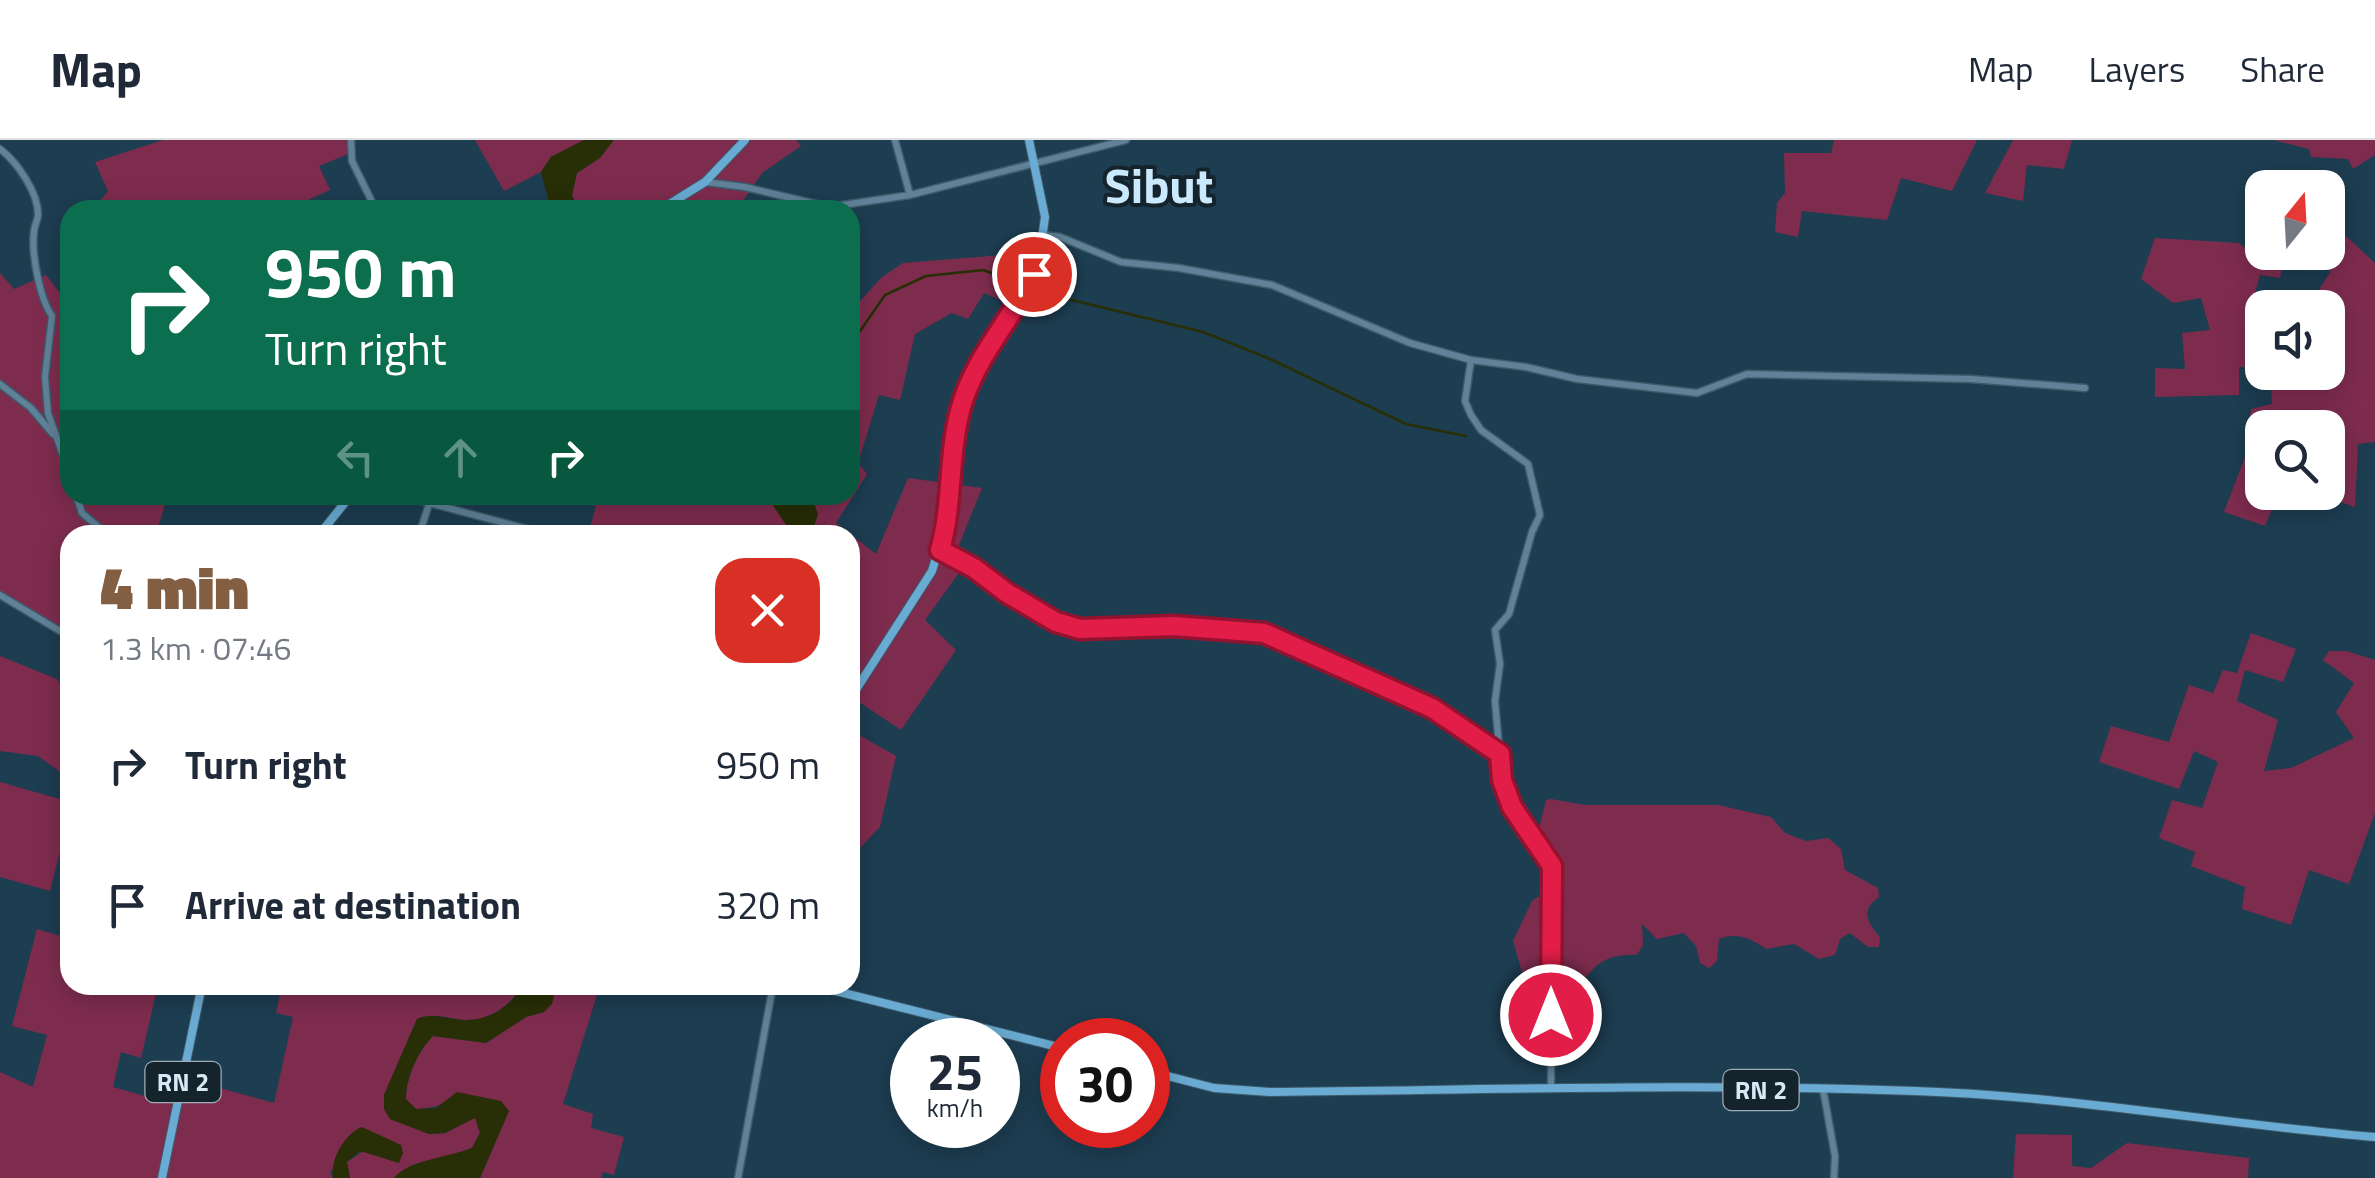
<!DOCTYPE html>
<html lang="en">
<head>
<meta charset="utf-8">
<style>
	:root { --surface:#fff; --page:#f6f6f7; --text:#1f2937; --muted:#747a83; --line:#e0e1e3; --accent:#825e43 }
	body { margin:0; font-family:"Titillium Web",sans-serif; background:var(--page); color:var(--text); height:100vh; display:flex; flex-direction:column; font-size:38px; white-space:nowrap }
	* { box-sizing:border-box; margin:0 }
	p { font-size:32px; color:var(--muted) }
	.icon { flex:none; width:55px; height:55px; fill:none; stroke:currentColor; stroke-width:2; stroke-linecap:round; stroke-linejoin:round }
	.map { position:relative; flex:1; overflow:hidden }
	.drawer { position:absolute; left:60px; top:385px; width:800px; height:470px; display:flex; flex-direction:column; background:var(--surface); border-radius:30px; box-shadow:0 5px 25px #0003 }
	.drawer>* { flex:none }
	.top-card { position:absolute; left:60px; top:60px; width:800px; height:305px; border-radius:30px; box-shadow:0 5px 25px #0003; background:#0b6e4f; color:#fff; overflow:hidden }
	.needle { width:65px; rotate:18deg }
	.tools { position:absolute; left:2245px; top:30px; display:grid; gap:20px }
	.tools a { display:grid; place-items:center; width:100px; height:100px; border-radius:20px; background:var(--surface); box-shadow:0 5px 25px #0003; font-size:50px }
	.speed { position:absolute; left:890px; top:878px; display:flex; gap:20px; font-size:50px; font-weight:700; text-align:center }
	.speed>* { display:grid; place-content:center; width:130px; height:130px; border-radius:50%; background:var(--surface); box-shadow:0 5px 25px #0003; line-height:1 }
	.speed small { font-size:25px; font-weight:400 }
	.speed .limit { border:15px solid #d22; background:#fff; color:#111 }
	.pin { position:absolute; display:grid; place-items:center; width:85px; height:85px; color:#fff; margin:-42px; border:5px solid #fff; border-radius:50%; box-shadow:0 2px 10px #0007 }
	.me { position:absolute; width:110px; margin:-55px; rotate:0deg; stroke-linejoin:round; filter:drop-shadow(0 0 8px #0008) }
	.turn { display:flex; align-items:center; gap:35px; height:210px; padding:0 40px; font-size:45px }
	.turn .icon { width:130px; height:130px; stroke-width:2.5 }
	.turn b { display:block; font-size:70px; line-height:85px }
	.lanes { display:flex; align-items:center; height:95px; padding:0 40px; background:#0003; justify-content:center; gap:50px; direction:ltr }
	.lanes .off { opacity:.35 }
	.round { display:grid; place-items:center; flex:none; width:105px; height:105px; border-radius:30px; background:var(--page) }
	.summary { display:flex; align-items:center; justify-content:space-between; height:170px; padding:0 40px }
	h1 { font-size:60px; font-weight:800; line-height:75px; color:var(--accent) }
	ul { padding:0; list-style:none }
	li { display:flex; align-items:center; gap:30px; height:140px; padding:0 40px }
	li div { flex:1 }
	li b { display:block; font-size:38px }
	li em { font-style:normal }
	header { display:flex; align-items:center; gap:60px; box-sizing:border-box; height:140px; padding:0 50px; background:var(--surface); border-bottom:2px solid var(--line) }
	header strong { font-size:48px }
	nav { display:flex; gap:55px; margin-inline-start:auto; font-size:35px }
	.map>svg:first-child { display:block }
	.green { fill:#7e2c4e }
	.water { fill:#282e06 }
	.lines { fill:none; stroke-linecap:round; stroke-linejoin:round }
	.stream { stroke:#282e06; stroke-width:2.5 }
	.minor-casing { stroke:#3e5b6b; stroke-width:9 }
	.major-casing { stroke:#3e5b6b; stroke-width:10 }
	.minor { stroke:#608299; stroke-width:6 }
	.major { stroke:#6aabd3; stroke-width:8 }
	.route-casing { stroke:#92132f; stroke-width:25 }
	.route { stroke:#e11d48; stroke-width:18 }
	.labels { text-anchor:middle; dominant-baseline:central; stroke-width:8; stroke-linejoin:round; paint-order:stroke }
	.shield { fill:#15232c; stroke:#9daeb9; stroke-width:2.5 }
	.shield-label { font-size:25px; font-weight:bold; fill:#d7e9f5 }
	.town-label { font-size:48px; font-weight:bold; fill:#cbe9fc; stroke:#15232c }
</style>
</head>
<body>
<header>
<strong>Map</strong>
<nav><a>Map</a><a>Layers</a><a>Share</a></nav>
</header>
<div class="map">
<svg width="2375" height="1038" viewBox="0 0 2375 1038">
	<rect width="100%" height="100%" fill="#1d3d51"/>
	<!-- green -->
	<path class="green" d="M163,0h187l3,12 -34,14 11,24 -44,20h-193l15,-19 -13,-29z
		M475,0h109l-33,17 -10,15 -37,19z
		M614,0h182l5,6 -39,27 -22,32 2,5h-163l-7,-15 5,-22 22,-15z
		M1834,0h143l-25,51 -51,-13 -14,42 -85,-9 -4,26 -23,-5 2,-29 8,-10 -1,-40h47z
		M2013,0h59l-8,29 -37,-4 -4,36 -38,-8z
		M2273,0h102v15l-22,14 -5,-10 -37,-2 -2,-8z
		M2328,78l10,1 8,17 29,27v179l-17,2 -3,63 -40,-14 13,-1v-64h-66v64l12,1 -1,14 -8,19 -41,-14 21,-55 6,-48 21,-5 -2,-31 58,-1v-64l-20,-1 23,-36 -38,-18 35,-1z
		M2155,98l84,5 12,10 32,12 -3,13 -20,-3 -9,32 11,2v59l-23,-1v28l-84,2v-29l30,1 -3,-36 28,-3 -9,-32 -28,5 -32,-24z
		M1052,111l-1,34 -29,24 -38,-16 -16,26 -16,-6 -37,21 -15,66 -21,-5 -21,68 9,11 -31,49 40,31 32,-76 74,10 -27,67 11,8 -41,57 31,30 -55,80 -51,-34v-161h-39l7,-21 -11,-19h43v-183l32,-35 21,-14z
		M0,133l14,16 32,-14 14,18 10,-6v208h98l-9,29 -9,11h-80v98l-70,-39z
		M584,355h182l27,40h-205l9,-33 -14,-4z
		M2251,493l45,16 -13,33 -38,-12 -8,31 41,19 -14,51 27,-3 63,-30 -18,-26 18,-29 -31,-23 6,-9h17l29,9v153l-26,71 -40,-14 -18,55 -49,-16 3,-22 -54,-21 4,-14 -36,-14 13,-38 30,8 16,-46 -24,-11 -15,38 -80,-27 12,-36 58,16 20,-57 24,8 10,-23 14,3z
		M0,516l57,23 13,23v77l-32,-23 -38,-5z
		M850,590l46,26 -16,71 -30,31z
		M0,642l70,20v11l-20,78 -50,-14z
		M1551,659l34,6h133l53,12 14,16 21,8 22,-3 13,11 4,21 33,18 1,9c-19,13 -12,25 1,40l-1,10h-11l-18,-14 -10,6 -5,16 -16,4 -25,-15 -28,5c-15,-11 -30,-17 -47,-10l-2,22 -8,7 -9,-5 -4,-17 -12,-13 -27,6 -15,-15 1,21 -6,10c-41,-2 -47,18 -69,48l-16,-1 -4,-9 7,-9 -1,-6 -32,-6 -9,-31 19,-40 9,-6 15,4 -9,-26 14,-9 -9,-3 -15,-24 9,-37z
		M37,789l33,10v46h88l-17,73 -20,-6 -8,35 57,16 6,-27 98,27 19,-86 -17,-4 6,-28h240c-11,21 -33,36 -58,35 -17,-2 -31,-8 -47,-1l-33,76v14l6,10 39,15 17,-1 29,-16 5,16 -8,15 -27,10 -33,7 -18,13h-44l-3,-16 18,-12 33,13 -36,-36 -32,46 3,5h-333v-106l33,15 14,-52 -35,-9z
		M550,845h50l-37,119 30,10 -2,14 33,9 -10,38 -11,-3 -2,6h-121l29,-67c-24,-28 -61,-3 -93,-2l-10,-10c0,-21 12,-48 27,-63l53,7 40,-26 17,-5 11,-17z
		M2016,994l56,1v31l19,2 36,-25 122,15 -1,20h-235z"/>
	<!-- water -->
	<path class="water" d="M584,0h30l-14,18 -23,15 -5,22 7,15h-28l-10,-38 10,-15z
		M766,355l46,2 6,17 -7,21h-18z
		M522,845h28l4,10 -2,9 -8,8 -18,5 -40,26 -53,-7c-15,15 -27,42 -27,63l10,10 20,-1 21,-16 44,9 8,10 -29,67h-86c14,-18 55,-21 78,-30l8,-15 -5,-15 -30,15 -16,1 -39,-15 -6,-10v-14l33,-76c16,-7 30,0 47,1 25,1 48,-14 58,-35z
		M362,987l39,18 2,8 -4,10 -39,-12 -13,11 3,16h-17c-3,-18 11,-44 29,-51z"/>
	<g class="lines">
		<!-- stream -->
		<path class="stream" d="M1031,150l172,42 67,27 136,65 60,12
			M850,217l8,-23 27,-39 41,-19 57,-6 39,14"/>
		<!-- minor casing -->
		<g class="minor-casing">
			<path id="minor" d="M351,0l1,21 24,49
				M895,0l15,55
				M0,9c17,13 39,44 38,67 -1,6 -4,11 -4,16 -3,21 6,67 18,84l-7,61 3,36 22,62
				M705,42l40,5 84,20 81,-12 216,-55
				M1044,95l16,2 61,25 58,6 93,17 138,58 61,17 55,7 51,12 120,14 50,-19 224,5 114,9
				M1471,220l-6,41 6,14 10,15 47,34 12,51 -8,17 -23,82 -14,16 5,34 -5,37 7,79 10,27 40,59 -1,223
				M0,244l31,24 22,26
				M76,355l6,18 26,22
				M399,355l151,40
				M419,395l13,-40
				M940,410l34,18 33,25 49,30 24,6 94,-3 90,7 168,75 68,46
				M0,455l70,42
				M1823,949l12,67 -1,22
				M738,1038l35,-193"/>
		</g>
		<!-- major casing -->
		<g class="major-casing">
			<path id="major" d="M660,70l45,-28 40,-42
				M319,395l32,-40
				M850,559l82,-128 17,-56 11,-104 16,-46 53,-81 10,-23 6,-44 -16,-77
				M812,845l250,63
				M1148,931l66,17 56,4c215,-2 430,-9 645,-1 154,5 306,33 460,46
				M162,1038l40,-193"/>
		</g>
		<!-- minor -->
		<use href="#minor" class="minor"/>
		<!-- major -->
		<use href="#major" class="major"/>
	</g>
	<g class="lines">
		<!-- route casing -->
		<g class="route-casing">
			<path id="route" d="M1034,134c-23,47 -61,85 -74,137 -12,45 -7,94 -20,139l34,18 33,25 49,29 24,7 94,-3 90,7 168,75 68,46 2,26 10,27 40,59 -1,149"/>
		</g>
		<!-- route -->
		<use href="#route" class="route"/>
	</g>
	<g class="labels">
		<!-- shield labels -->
		<g class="shield">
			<rect x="145.5" y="922" width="75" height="40" rx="8"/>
			<rect x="1723.5" y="930" width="75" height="40" rx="8"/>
		</g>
		<g class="shield-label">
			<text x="183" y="942">RN 2</text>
			<text x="1761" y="950">RN 2</text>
		</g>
		<!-- town labels -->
		<g class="town-label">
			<text x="1159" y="45">Sibut</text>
		</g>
	</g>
</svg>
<div class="tools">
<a><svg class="needle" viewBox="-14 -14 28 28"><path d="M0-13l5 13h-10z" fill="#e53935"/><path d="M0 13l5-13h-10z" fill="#747a83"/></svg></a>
<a><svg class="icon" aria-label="sound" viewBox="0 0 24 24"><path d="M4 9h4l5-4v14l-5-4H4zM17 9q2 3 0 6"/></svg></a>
<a><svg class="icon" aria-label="search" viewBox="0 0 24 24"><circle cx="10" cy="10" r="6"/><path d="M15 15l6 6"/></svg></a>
</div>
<div class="speed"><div>25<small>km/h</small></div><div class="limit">30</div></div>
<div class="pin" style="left:1034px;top:134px;background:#d93025"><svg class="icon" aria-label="arrive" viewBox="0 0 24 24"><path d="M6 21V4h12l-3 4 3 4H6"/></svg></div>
<svg class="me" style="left:1551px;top:875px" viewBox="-20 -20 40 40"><circle r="17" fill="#e11d48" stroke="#fff" stroke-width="3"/><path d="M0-11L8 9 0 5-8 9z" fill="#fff"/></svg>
<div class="top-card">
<div class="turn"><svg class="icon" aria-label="right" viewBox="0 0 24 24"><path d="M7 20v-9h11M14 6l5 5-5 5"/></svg><div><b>950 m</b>Turn right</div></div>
<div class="lanes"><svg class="icon off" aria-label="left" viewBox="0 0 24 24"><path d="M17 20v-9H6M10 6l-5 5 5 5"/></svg><svg class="icon off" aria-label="ahead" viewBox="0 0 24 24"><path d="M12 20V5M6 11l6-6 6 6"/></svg><svg class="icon" aria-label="right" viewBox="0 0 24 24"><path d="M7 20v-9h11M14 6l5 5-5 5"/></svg></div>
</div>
<section class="drawer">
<div class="summary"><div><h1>4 min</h1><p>1.3 km · 07:46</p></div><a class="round" style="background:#d93025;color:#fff"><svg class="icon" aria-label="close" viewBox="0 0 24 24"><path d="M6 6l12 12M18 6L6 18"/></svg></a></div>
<ul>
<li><svg class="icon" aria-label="right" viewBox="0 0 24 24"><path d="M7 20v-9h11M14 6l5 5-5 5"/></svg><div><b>Turn right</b></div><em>950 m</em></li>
<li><svg class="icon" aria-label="arrive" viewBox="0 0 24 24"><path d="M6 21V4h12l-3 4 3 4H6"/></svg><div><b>Arrive at destination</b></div><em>320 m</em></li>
</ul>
</section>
</div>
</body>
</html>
